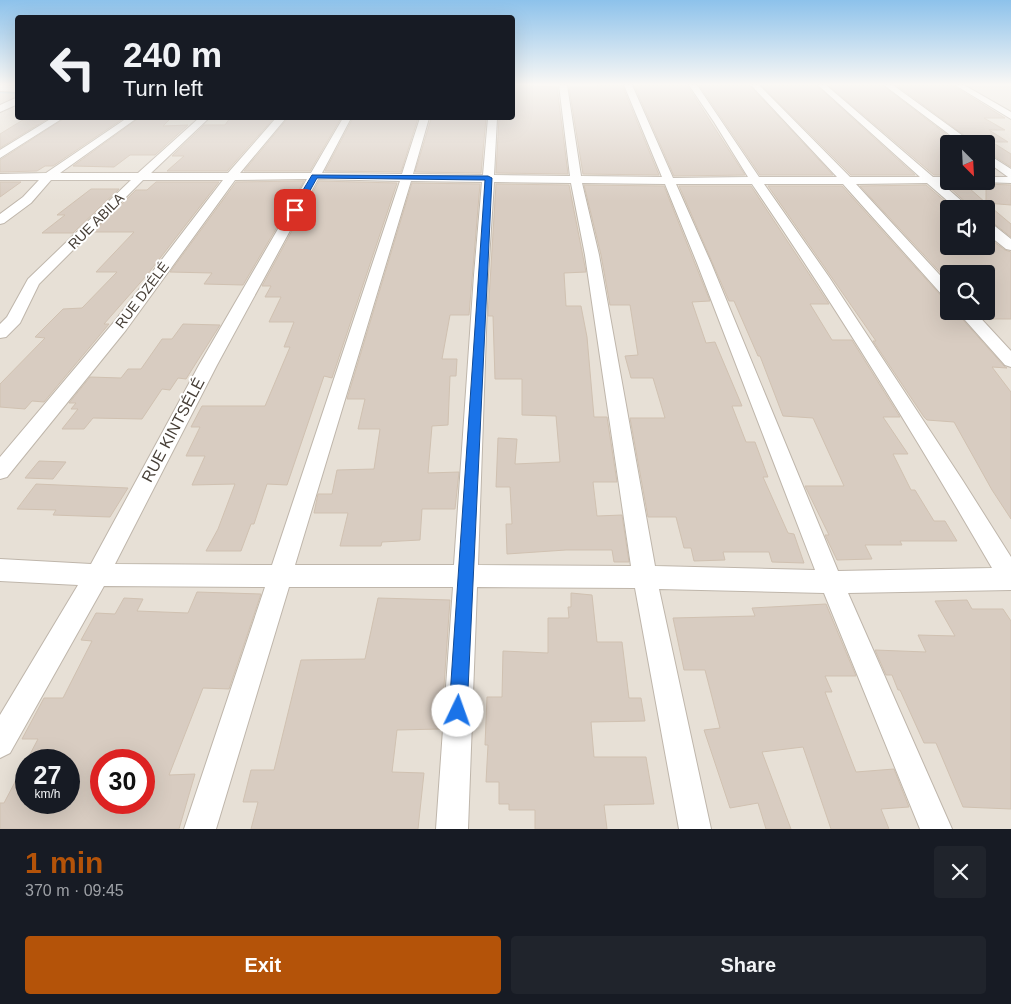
<!DOCTYPE html>
<html lang="en">
<head>
<meta charset="utf-8">
<style>
	:root { --surface:#171b24; --page:#20242c; --text:#f1f3f6; --muted:#9ea1a6; --accent:#b45309 }
	body { margin:0; font-family:Helvetica,sans-serif; background:var(--page); color:var(--text); height:100vh; display:flex; flex-direction:column; font-size:19px; white-space:nowrap }
	* { box-sizing:border-box; margin:0 }
	p { font-size:16px; color:var(--muted) }
	.icon { flex:none; width:28px; height:28px; fill:none; stroke:currentColor; stroke-width:2; stroke-linecap:round; stroke-linejoin:round }
	.map { position:relative; height:829px; overflow:hidden }
	.panel { display:flex; flex-direction:column; background:var(--surface); flex:1 }
	.panel>* { flex:none }
	.banner { position:absolute; left:15px; top:15px; width:500px; height:105px; border-radius:5px; box-shadow:0 5px 20px #0002; background:#171b24; color:var(--text); overflow:hidden }
	.needle { width:32px; rotate:156deg }
	.fabs { position:absolute; left:940px; top:135px; display:grid; gap:10px }
	.fabs a { display:grid; place-items:center; width:55px; height:55px; border-radius:5px; background:var(--surface); box-shadow:0 5px 20px #0002; font-size:25px }
	.speed { position:absolute; left:15px; top:749px; display:flex; gap:10px; font-size:25px; font-weight:700; text-align:center }
	.speed>* { display:grid; place-content:center; width:65px; height:65px; border-radius:50%; background:var(--surface); box-shadow:0 5px 20px #0002; line-height:1 }
	.speed small { font-size:12px; font-weight:400 }
	.speed .limit { border:8px solid #d22; background:#fff; color:#111 }
	.pin { position:absolute; display:grid; place-items:center; width:42px; height:42px; color:#fff; margin:-21px; border-radius:10px; box-shadow:0 2px 8px #0006 }
	.me { position:absolute; width:55px; margin:-28px; rotate:3deg; stroke-linejoin:round; filter:drop-shadow(0 0 4px #0008) }
	.turn { display:flex; align-items:center; gap:18px; height:105px; padding:0 25px; font-size:22px }
	.turn .icon { width:65px; height:65px; stroke-width:2.5 }
	.turn b { display:block; font-size:35px; line-height:42px }
	.round { display:grid; place-items:center; flex:none; width:52px; height:52px; border-radius:5px; background:var(--page) }
	.head { display:flex; align-items:center; justify-content:space-between; height:85px; padding:0 25px }
	h1 { font-size:30px; font-weight:700; line-height:38px; color:var(--accent) }
	.button { display:flex; gap:10px; margin-top:auto; padding:10px 25px }
	.button a { flex:1; height:58px; border-radius:5px; background:var(--accent); color:#fff; font-size:20px; font-weight:700; line-height:58px; text-align:center }
	.button a+a { background:var(--page); color:var(--text) }
	.map>svg:first-child { display:block }
	.residential { fill:#e7e0d6; fill-rule:evenodd }
	.lines { fill:none; stroke-linecap:round; stroke-linejoin:round }
	.stream { fill:#a6d8ef; fill-rule:evenodd }
	.building { fill:#d8ccc1; stroke:#d0c1b1; fill-rule:evenodd }
	.minor-casing { stroke:#bfb6ab; stroke-width:2 }
	.minor { fill:#fff; fill-rule:evenodd }
	.route { fill:#1a73e8; stroke:#114b97 }
	.labels { text-anchor:middle; dominant-baseline:central; stroke-width:4; stroke-linejoin:round; paint-order:stroke }
	.far-street-label { font-size:14px; fill:#473f37; stroke:#fff }
	.street-label { font-size:16px; fill:#473f37; stroke:#fff }
</style>
</head>
<body>
<div class="map">
<svg width="1011" height="829" viewBox="0 0 1011 829">
	<rect width="100%" height="100%" fill="#f4efe8"/>
	<!-- residential -->
	<path class="residential" d="M0,85h17l1,33h494l1,-33h498v744h-1011zM949,144h37v37h-37zM949,209h37v37h-37zM949,274h37v37h-37zM26,760h43v42h-43zM101,760h43v42h-43z"/>
	<g class="lines">
		<!-- stream -->
		<path class="stream" d="M0,91l18,1v2l-18,-1z"/>
	</g>
	<!-- building -->
	<path class="building" d="M512,85l45,2 11,87 -72,-1 3,-55h13z
		M597,85h25l37,90 -76,-1 -14,-87h29z
		M634,85h53l58,90 -71,1z
		M699,85h50l84,90h-73z
		M761,85h55l99,90h-64z
		M828,85h54l77,59h-10v31h-15z
		M896,85h56l53,33h-21l21,12h-16l19,12h-16l19,12v13l-25,-16v-7h-10z
		M26,118h23l-49,30v-14z
		M65,118h59l-71,48h-8l-8,5 -37,1v-12z
		M139,118h32l-8,8 25,-1 -33,30h-25l-16,12 -41,-1z
		M230,118h44l-47,53h-60l17,-15h-12l32,-31h21z
		M288,118h53l-31,53h-66z
		M353,118h65l-17,54 -76,-1z
		M431,119l55,-1 -5,55 -66,-1z
		M304,181l-61,104 -39,-1 8,-11 -42,-1 66,-90z
		M319,181l78,2 -65,195 -8,-2 -37,109 -20,-1 -13,40h-3l-10,27h-35l12,-22 17,-45 -43,1 13,-29h-19l14,-29h-9l11,-21h63l25,-59h-6l10,-25h-25l12,-25h-16l6,-11h-9z
		M955,181h6l25,22v-19l25,1v20l-25,-2 25,21v13l-19,-15 -6,-2v-11h-13l-27,-25h7z
		M0,182h21l-21,15z
		M156,182h63l-72,93 -43,49h5l-65,78 -12,-1 -7,8 -25,-2v-23l45,-46 -10,-1 28,-28 19,-1 35,-36h-21l38,-40h-41l43,-42h11z
		M412,183l68,1 -11,131h-19l-8,44h15l-1,17h-6l-2,49 -16,1 -4,47 31,-1 -4,37h-33l-2,31 -38,2 -1,4h-41l8,-33h-34l4,-19h14l5,-24 37,-1 6,-40h-22l7,-30h-18z
		M496,184l73,1 17,87 -22,1 2,33h15l6,31 7,80h13l10,65h-24l4,34 25,-1 7,47h-15l-2,-12h-46l-59,4 -1,-30h6l-2,-37h-14l2,-49 19,1 -2,25 45,-2 -4,-46 -34,-1v-36h-27l-2,-63h-5z
		M584,185l80,1 46,115 -18,1 14,41 9,-1 27,64h-10l14,36h9l13,35h-5l25,56 6,1 10,29 -32,-1 -3,-10h-46l2,8 -31,1 -3,-13h-7l-8,-31h-28l-18,-99h35l-12,-40h-22l-6,-22 13,-1 -8,-50h-20l-9,-50z
		M926,185l28,24h-5v37h37v-10l19,14 6,2v67h-25v-46l-37,-1v10l-89,-96z
		M679,186h72l78,118h-19l22,36h20l48,77h-17l25,37h-15l18,36h4l19,31h11l12,20h-57l2,4h-37l7,14 -35,1 -12,-25h4l-24,-49h39l-31,-68 -30,-2 -23,-60h-2l-24,-55h-5z
		M768,186h74l101,112 6,2v11h6l49,55 3,2 -15,-1 19,25v127l-19,-29 -38,-68 -27,-2 -3,-3 -51,-76h3z
		M91,189h28l-46,44h-31l23,-18h-8z
		M183,324l37,1 -34,54 -8,-1 -8,12 -8,-1 -20,30 -49,-1 -9,11h-22l16,-20h-7l5,-6h-7l21,-26 31,1 7,-9h13l21,-30h10z
		M39,461l27,1 -13,17 -28,-1z
		M36,484l92,4 -18,29 -57,-2 3,-5 -39,-1z
		M197,592l64,2 -32,95 -26,-1 -34,87 26,-1 -16,55h-179v-26h4l22,-42v42l43,1v-44h-42l11,-21h-16l22,-41h19l29,-57 -11,-1 15,-27 19,1 9,-16 19,1 -6,12 51,2zM101,760h43v47l-43,-2z
		M571,593l21,2 5,47h25l7,56h12l4,23 -54,1 3,35h52l8,47 -50,1 3,24h-72v-19h-26v-6h-10v-22h-13l2,-37h-3l2,-48h15l1,-46 45,2v-35h21l-1,-11h3z
		M378,598l72,2 -9,129 -44,1 -5,42 32,1 -6,56h-167l7,-27h-15l8,-32h23l27,-110 64,-1z
		M967,600l5,9h31l8,12v188l-48,-2 -27,-64h-12l-24,-53h-2l-6,-15h-6l-11,-25 51,2 -8,-17 37,1 -20,-35z
		M826,604l30,72h-31l7,16h-7l31,80 38,-3 15,38 -28,2 8,20h-58l-28,-82 -41,5 29,77h-25l-8,-26 -28,5 -26,-78 16,-2 -15,-58h-21l-11,-52 82,-2 -3,-8z"/>
	<g class="lines">
		<!-- minor casing -->
		<g class="minor-casing">
			<path id="minor" d="M0,85l18,1v6l-18,-1z
				M559,85h8l14,91 81,1 -38,-92h8l41,93 75,-1 -34,-55 -25,-37h8l62,92h78l-86,-92h8l91,92h70l-102,-92h8l107,92h16v4l4,1 -12,1 30,26h-14l-30,-26 -71,1 93,101v13l-5,-1 -101,-113h-79l65,93 134,204 48,76v33l-163,3 104,236h-32l-96,-236 -165,-4 52,240h-32l-44,-241 -158,-1 -9,242h-32l17,-242h-164l-73,242h-32l81,-242 -161,-1 -94,167 -10,5v-43l78,-130 -78,-4v-22l91,5 108,-199 108,-186 -72,1 -109,150 -119,147 -7,2v-22l114,-135 109,-142h-80l-104,104 -19,39 -14,14 -6,1v-14l7,-7 21,-38 103,-99h-80l-20,23 -27,20 -4,1v-10l23,-17 16,-17h-39v-6l46,-1 81,-55h10l-77,55h78l61,-55h10l-58,55h77l48,-55h10l-46,55h71l32,-55h8l-29,55 80,1 18,-56h9l-16,56 70,1 5,-57h9l-3,57 76,1zM318,179l82,2 -128,384 -157,-1 102,-199zM411,181l71,1 -8,93 -20,290h-159zM494,182l77,1 14,72 46,311 -153,-1 10,-290zM582,183l83,1 32,79 118,307 -160,-4 -56,-311zM676,184h76c85,125 164,253 240,384l-154,3 -127,-308z
				M884,85h9l81,59h-12z
				M955,85h9l47,27v7z
				M18,97v7l-18,8v-7z
				M52,118h11l-63,40v-8z
				M986,153l25,16v14l-29,-1 4,-1v-4h22l-22,-16z
				M986,222l5,1 20,16v11l-5,-1 -20,-16z
				M957,311h17l37,40v16l-6,-2z"/>
		</g>
		<!-- minor -->
		<use href="#minor" class="minor"/>
	</g>
	<!-- sky -->
	<linearGradient id="sky" x2="0" y2="1"><stop stop-color="#8dc2eb"/><stop offset="0.42" stop-color="#faf8f5"/><stop offset="1" stop-color="#faf8f5" stop-opacity="0"/></linearGradient>
	<rect width="1011" height="201" fill="url(#sky)"/>
	<!-- route -->
	<path class="route" d="M312,175l176,1 4,2 -25,533 -3,6 -6,3 -6,-3 -3,-6 36,-531 -168,-2 -19,34h-6l-1,-2z"/>
	<g class="labels">
		<!-- far-street labels -->
		<g class="far-street-label">
			<text transform="translate(96 221) rotate(-45)">RUE ABILA</text>
			<text transform="translate(142 295) rotate(-53)">RUE DZÉLÉ</text>
		</g>
		<!-- street labels -->
		<g class="street-label">
			<text transform="translate(173 430) rotate(-62)">RUE KINTSÉLÉ</text>
		</g>
	</g>
</svg>
<div class="fabs">
<a><svg class="needle" viewBox="-14 -14 28 28"><path d="M0-13l5 13h-10z" fill="#e53935"/><path d="M0 13l5-13h-10z" fill="#9ea1a6"/></svg></a>
<a><svg class="icon" aria-label="sound" viewBox="0 0 24 24"><path d="M4 9h4l5-4v14l-5-4H4zM17 9q2 3 0 6"/></svg></a>
<a><svg class="icon" aria-label="search" viewBox="0 0 24 24"><circle cx="10" cy="10" r="6"/><path d="M15 15l6 6"/></svg></a>
</div>
<div class="speed"><div>27<small>km/h</small></div><div class="limit">30</div></div>
<div class="pin" style="left:295px;top:210px;background:#d93025"><svg class="icon" aria-label="arrive" viewBox="0 0 24 24"><path d="M6 21V4h12l-3 4 3 4H6"/></svg></div>
<svg class="me" style="left:458px;top:711px" viewBox="-20 -20 40 40"><circle r="19" fill="#fff"/><path d="M0-13L10 11 0 6-10 11z" fill="#1a73e8"/></svg>
<div class="banner">
<div class="turn"><svg class="icon" aria-label="left" viewBox="0 0 24 24"><path d="M17 20v-9H6M10 6l-5 5 5 5"/></svg><div><b>240 m</b>Turn left</div></div>
</div>
</div>
<section class="panel">
<div class="head"><div><h1>1 min</h1><p>370 m · 09:45</p></div><a class="round"><svg class="icon" aria-label="close" viewBox="0 0 24 24"><path d="M6 6l12 12M18 6L6 18"/></svg></a></div>
<div class="button"><a>Exit</a><a>Share</a></div>
</section>
</body>
</html>
